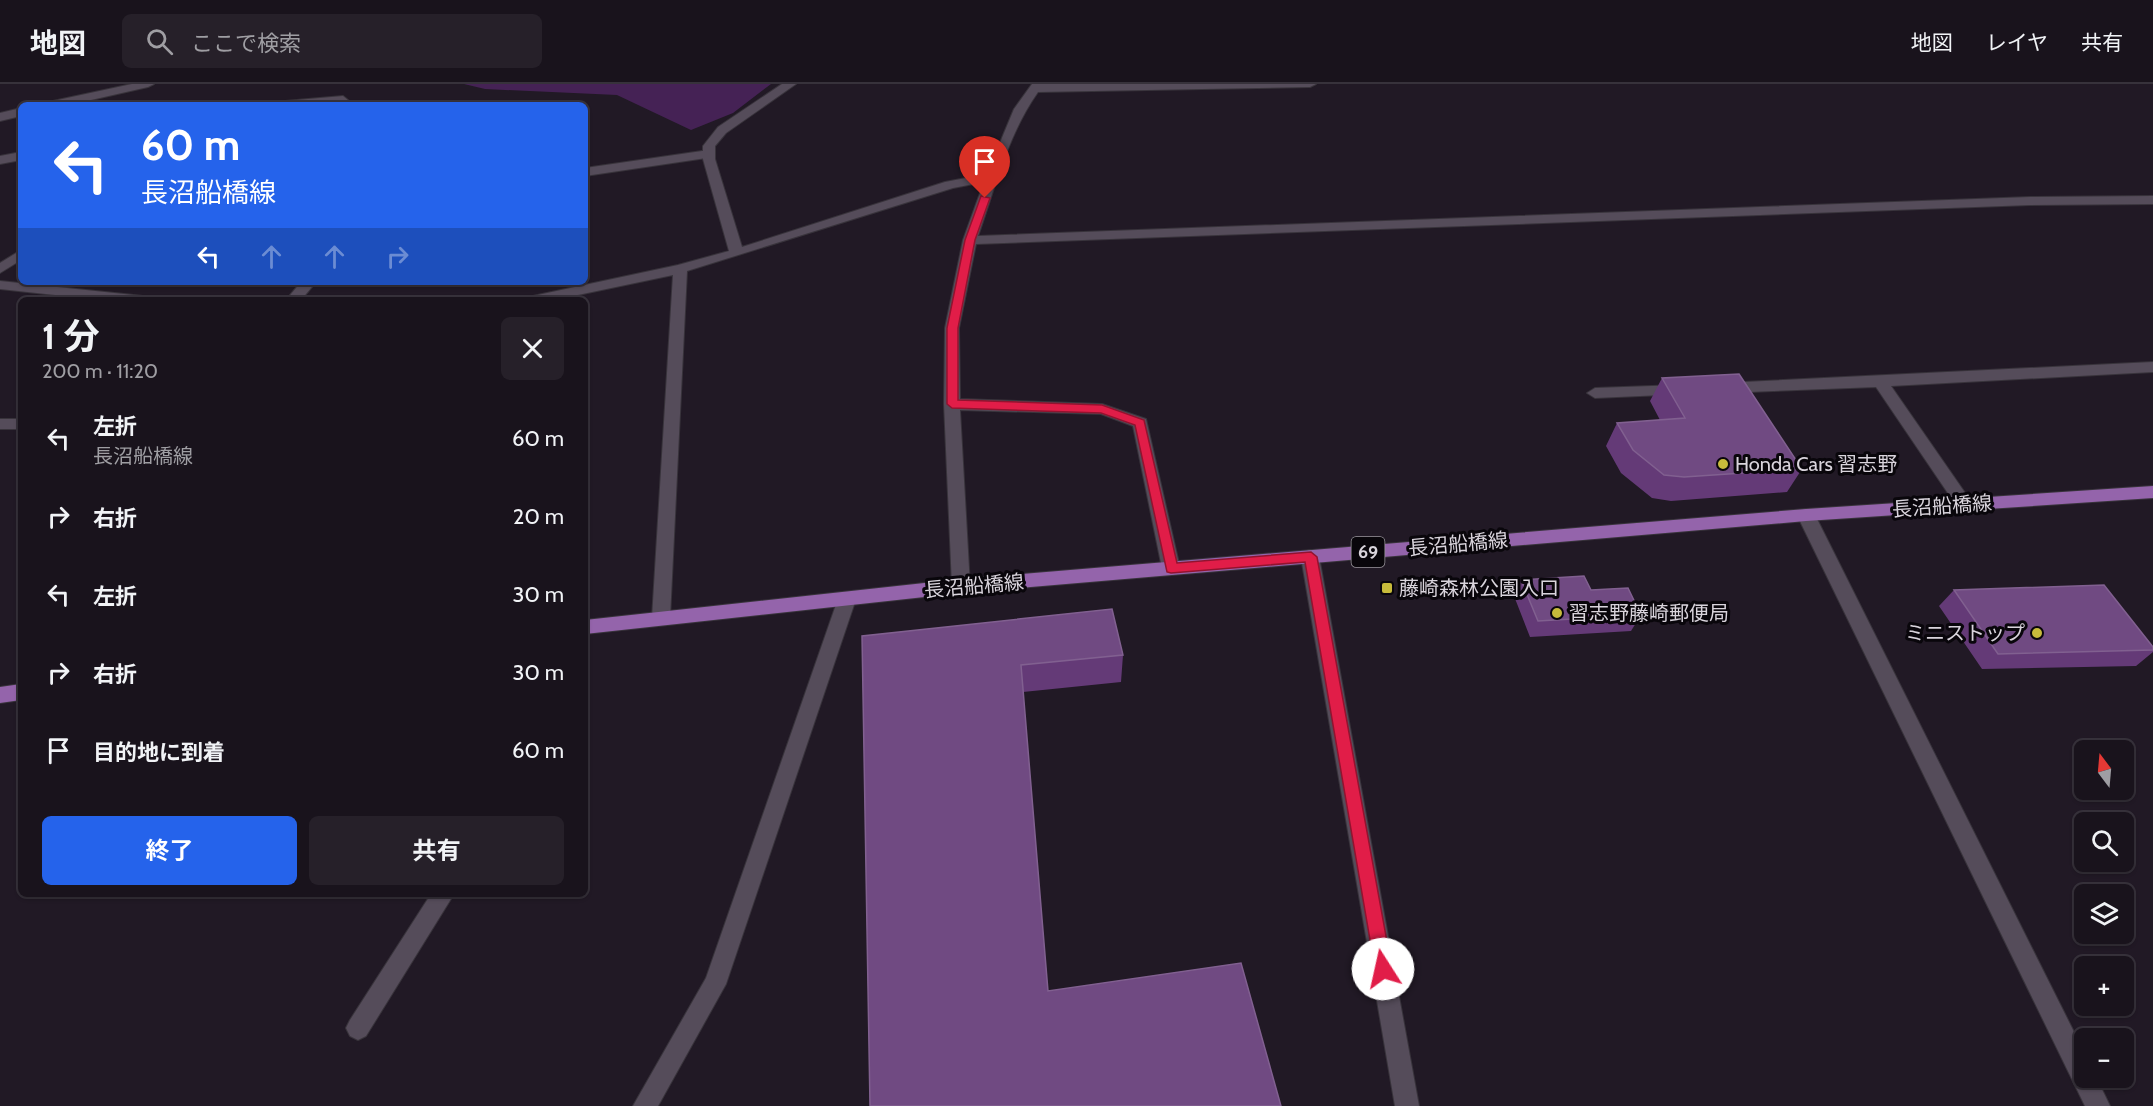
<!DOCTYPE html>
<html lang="ja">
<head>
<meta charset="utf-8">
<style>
	:root { --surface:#19131c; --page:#262029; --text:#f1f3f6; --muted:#9f9ea3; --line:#37323b; --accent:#2563eb }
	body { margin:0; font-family:Cabin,"Noto Sans JP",sans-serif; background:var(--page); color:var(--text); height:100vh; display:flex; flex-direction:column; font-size:22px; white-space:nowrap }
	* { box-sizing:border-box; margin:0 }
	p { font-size:20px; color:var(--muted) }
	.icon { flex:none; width:33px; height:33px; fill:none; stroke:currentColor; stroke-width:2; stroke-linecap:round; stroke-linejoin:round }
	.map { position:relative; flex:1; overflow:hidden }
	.panel { position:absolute; left:18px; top:213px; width:570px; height:600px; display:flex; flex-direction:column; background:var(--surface); border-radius:9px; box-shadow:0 2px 4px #0004,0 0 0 2px var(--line) }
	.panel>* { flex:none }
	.hud { position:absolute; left:18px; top:18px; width:570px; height:183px; border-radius:9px; box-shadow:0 2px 4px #0004,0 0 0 2px var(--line); background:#2563eb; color:#fff; overflow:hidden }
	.needle { width:39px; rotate:344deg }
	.fabs { position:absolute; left:2074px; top:656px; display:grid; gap:12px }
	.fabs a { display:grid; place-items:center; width:60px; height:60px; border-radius:9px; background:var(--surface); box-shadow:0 2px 4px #0004,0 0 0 2px var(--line); font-size:30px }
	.pin { position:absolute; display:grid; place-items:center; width:51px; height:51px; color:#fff; margin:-62px -26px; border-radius:50% 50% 50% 0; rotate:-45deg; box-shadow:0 0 6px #0007 }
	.pin .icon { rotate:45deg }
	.me { position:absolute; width:66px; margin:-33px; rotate:350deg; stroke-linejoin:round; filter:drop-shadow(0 0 4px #0008) }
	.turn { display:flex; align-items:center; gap:21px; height:126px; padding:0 24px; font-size:27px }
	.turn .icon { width:78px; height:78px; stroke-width:2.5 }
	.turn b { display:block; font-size:42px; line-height:51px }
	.lanes { display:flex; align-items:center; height:57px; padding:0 24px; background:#0003; justify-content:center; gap:30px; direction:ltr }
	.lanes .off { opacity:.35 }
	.round { display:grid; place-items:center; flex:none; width:63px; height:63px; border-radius:9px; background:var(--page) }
	.summary { display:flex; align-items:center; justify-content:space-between; height:102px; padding:0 24px }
	h1 { font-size:36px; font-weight:700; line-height:45px }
	.cta { display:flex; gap:12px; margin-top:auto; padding:12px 24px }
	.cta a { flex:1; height:69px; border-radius:9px; background:var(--accent); color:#fff; font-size:24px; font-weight:700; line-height:69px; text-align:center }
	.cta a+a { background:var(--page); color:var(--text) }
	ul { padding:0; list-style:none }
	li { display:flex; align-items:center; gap:18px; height:78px; padding:0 24px }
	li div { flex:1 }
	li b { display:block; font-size:22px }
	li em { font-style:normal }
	header { display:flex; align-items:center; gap:36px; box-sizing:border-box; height:84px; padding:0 30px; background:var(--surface); border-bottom:2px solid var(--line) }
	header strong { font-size:28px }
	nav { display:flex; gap:33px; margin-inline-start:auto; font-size:21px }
	.search { width:420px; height:54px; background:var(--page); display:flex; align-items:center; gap:15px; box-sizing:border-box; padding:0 21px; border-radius:9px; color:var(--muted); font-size:22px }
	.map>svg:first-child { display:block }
	.green { fill:#452255 }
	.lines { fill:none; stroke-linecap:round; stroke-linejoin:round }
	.service-casing { stroke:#38333b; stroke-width:2 }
	.minor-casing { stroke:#38333b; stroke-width:2 }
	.primary-casing { stroke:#38333b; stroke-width:2 }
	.service { fill:#554c5a; fill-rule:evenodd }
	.minor { fill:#554c5a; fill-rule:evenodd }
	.primary { fill:#9464ab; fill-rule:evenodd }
	.wall { fill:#643a77 }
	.building { fill:#704a82; stroke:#816090; stroke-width:1.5 }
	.route { fill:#e11d48; stroke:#92132f; stroke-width:1.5 }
	.poi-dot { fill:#c7bb3b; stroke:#09060b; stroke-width:2 }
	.labels { text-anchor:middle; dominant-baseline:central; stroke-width:6; stroke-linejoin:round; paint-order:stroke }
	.shield { fill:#09060b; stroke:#9b969d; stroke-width:1.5 }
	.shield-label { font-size:18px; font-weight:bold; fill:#d9d4dc }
	.poi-label { font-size:20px; fill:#d9d4dc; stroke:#09060b; text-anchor:start }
	.street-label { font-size:20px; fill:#d9d4dc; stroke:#09060b }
</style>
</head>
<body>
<header>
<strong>地図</strong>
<div class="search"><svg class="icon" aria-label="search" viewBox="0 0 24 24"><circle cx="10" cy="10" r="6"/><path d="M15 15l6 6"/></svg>ここで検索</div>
<nav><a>地図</a><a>レイヤ</a><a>共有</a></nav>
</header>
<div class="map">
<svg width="2153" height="1022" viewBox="0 0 2153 1022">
	<rect width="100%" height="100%" fill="#211925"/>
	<!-- green -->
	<path class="green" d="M464,0h307l-38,29 -42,17 -74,-35 -132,-6z"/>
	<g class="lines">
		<!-- service casing -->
		<g class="service-casing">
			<path id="service" d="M709,66l4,1 2,3 -2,3 -128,19v-8z
				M431,810h23l-88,142 -8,4 -8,-4 -4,-8 4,-8z"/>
		</g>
		<!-- minor casing -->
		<g class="minor-casing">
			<path id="minor" d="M132,0h22l-6,3 -79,18h-22l6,-4z
				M782,0h14l-70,49 -11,13v13l27,88 203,-65 42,-8 27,-65 18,-25h284l-6,3 -272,5c-30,42 -43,96 -60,144l1052,-39 123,-1v8l-123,1 -1054,39 -17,84 1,71 142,5 44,15 34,149 -3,5 -6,2 -6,-2 -3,-5 -29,-142 -32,-12 -141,-4 10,176 -3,5 -6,2 -6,-2 -3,-5 -8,-182 1,-76 18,-88 21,-58 -31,6 -266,83 -17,347 -3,5 -6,2 -6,-2 -3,-5 21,-343 -119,25h-28l7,-4 145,-31 51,-14 -26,-92v-13l15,-19z
				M343,12l11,9h-75l6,-4z
				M21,24v8l-21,5v-8z
				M21,68v8l-21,4v-8z
				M21,166v10l-21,13v-10z
				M0,197l143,15 7,4h-49l-101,-11z
				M301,198h15l-15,18h-15z
				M2153,278v10l-262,14 79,114 2,4 -2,4h-12l-82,-121 -153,6 -8,-5 8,-5z
				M1680,301l8,5 -3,4 -90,4 -8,-5 8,-5z
				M0,335h21v10h-21z
				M1806,425l6,2 3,4 270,539v23h11l14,29h-25l-288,-591 3,-4z
				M1310,466l6,2 3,5 100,549h-24l-94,-549 3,-5z
				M847,508l6,2 3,5 -130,385 -68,122h-25l73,-128 132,-379 3,-5z"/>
		</g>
		<!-- primary casing -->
		<g class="primary-casing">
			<path id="primary" d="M2153,402v12l-347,23 -845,72 -376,41v-14l376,-41 845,-70z
				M21,600v16l-21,3v-16z"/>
		</g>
		<!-- service -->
		<use href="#service" class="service"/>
		<!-- minor -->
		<use href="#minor" class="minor"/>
		<!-- primary -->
		<use href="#primary" class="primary"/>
	</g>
	<!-- wall -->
	<path class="wall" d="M1662,294l140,91 -15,23 -116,9 -19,-3 -31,-25 -15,-27 11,-23 43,-3 -10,-19z
		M1521,496l70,10 50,25 -10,16 -101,6 -16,-41z
		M1954,506l199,57v5l-17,14 -154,3 -43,-63z
		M862,552l261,19 -2,27 -98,10 25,299 -178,115z"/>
	<!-- building -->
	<path class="building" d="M1739,290l63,95 -118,8 -20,-2 -31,-25 -16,-27 68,-5 -23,-40z
		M1584,492l7,14 37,-2 13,27 -103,6 -17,-41z
		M2104,501l49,62v3l-155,4 -44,-64z
		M1112,525l11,46 -102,10 27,326 193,-28 40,143h-411l-8,-470z"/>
	<!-- route -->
	<path class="route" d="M981,112l9,2 -15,42 -17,88v72l144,5 42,15 33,143 134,-11 6,5 75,412 -3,6 -6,2 -6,-2 -2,-6 -70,-407 -134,11 -4,-1 -32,-147 -34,-12 -149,-5 -5,-4v-76l18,-88z"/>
	<!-- markers -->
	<g class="poi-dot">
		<circle cx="1723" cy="380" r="6"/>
		<rect x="1381" y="498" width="12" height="12" rx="3"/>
		<circle cx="1557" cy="529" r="6"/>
		<circle cx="2037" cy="549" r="6"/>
	</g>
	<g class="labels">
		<!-- shield labels -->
		<rect class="shield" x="1351.5" y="453" width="33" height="30" rx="4.5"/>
		<g class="shield-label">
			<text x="1368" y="468">69</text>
		</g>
		<!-- poi labels -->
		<g class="poi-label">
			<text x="1735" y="380">Honda Cars 習志野</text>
			<text x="1399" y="504">藤崎森林公園入口</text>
			<text x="1569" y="529">習志野藤崎郵便局</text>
			<text x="2025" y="549" text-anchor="end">ミニストップ</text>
		</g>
		<!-- street labels -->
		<g class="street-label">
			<text transform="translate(1942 422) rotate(-4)">長沼船橋線</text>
			<text transform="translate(1458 460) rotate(-5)">長沼船橋線</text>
			<text transform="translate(974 502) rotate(-5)">長沼船橋線</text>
		</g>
	</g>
</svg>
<div class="fabs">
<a><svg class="needle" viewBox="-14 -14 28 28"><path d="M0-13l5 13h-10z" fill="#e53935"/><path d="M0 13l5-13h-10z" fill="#9f9ea3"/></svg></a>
<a><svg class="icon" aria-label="search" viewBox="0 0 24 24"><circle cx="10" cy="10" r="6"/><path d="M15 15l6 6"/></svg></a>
<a><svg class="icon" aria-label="layers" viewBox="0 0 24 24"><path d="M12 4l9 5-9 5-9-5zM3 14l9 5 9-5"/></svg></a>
<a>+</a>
<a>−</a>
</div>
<div class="pin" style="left:985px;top:114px;background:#d93025"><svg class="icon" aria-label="arrive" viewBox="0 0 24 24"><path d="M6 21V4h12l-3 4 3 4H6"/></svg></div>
<svg class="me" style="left:1383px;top:885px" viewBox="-20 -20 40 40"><circle r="19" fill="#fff"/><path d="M0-13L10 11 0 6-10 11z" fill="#e11d48"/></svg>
<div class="hud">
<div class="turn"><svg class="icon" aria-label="left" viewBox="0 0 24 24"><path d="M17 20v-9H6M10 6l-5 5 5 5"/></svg><div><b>60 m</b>長沼船橋線</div></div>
<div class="lanes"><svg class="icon" aria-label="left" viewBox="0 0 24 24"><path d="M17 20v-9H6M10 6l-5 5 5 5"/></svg><svg class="icon off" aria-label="ahead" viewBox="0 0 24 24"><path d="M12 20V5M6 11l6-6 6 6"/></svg><svg class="icon off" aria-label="ahead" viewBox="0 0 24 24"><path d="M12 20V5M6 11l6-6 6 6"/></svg><svg class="icon off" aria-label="right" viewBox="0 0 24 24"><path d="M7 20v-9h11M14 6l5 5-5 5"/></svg></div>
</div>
<section class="panel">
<div class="summary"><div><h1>1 分</h1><p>200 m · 11:20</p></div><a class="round"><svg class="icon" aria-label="close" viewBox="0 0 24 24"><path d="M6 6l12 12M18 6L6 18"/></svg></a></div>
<ul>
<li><svg class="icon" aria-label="left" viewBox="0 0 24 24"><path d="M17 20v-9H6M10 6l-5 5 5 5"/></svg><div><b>左折</b><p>長沼船橋線</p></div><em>60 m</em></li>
<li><svg class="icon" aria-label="right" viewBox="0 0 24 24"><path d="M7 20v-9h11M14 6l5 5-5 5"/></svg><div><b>右折</b></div><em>20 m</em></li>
<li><svg class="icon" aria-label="left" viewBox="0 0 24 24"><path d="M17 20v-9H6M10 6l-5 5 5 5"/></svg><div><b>左折</b></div><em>30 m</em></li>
<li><svg class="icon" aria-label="right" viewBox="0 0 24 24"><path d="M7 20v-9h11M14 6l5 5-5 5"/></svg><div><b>右折</b></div><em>30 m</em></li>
<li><svg class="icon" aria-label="arrive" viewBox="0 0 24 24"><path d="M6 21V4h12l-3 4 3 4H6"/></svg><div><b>目的地に到着</b></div><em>60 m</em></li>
</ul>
<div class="cta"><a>終了</a><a>共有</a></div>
</section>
</div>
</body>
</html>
